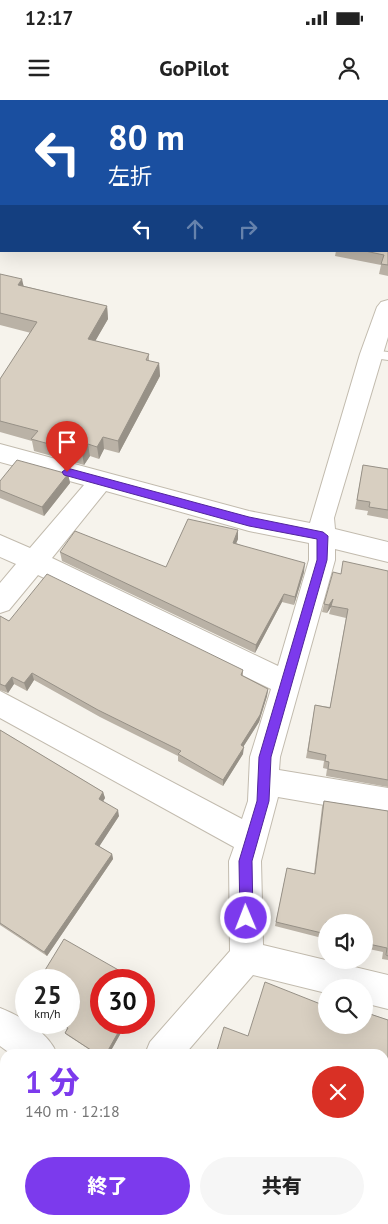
<!DOCTYPE html>
<html lang="ja">
<head>
<meta charset="utf-8">
<style>
	:root { --surface:#fff; --page:#f6f6f6; --text:#222; --muted:#767676; --accent:#7c3aed }
	body { margin:0; font-family:"PT Sans","Noto Sans JP",sans-serif; background:var(--page); color:var(--text); height:100vh; display:flex; flex-direction:column; font-size:19px; white-space:nowrap }
	* { box-sizing:border-box; margin:0 }
	p { font-size:16px; color:var(--muted) }
	.icon { flex:none; width:28px; height:28px; fill:none; stroke:currentColor; stroke-width:2; stroke-linecap:round; stroke-linejoin:round }
	.map { position:relative; flex:1; overflow:hidden }
	.drawer { position:absolute; left:0px; top:949px; width:389px; height:176px; display:flex; flex-direction:column; background:var(--surface); border-radius:15px 15px 0 0; box-shadow:0 5px 20px #0002 }
	.drawer>* { flex:none }
	.guide { position:absolute; left:0px; top:0px; width:389px; height:152px; box-shadow:0 5px 20px #0002; background:#1a4fa0; color:#fff; overflow:hidden }
	.fabs { position:absolute; left:318px; top:814px; display:grid; gap:10px }
	.fabs a { display:grid; place-items:center; width:55px; height:55px; border-radius:50%; background:var(--surface); box-shadow:0 5px 20px #0002; font-size:25px }
	.speed { position:absolute; left:15px; top:869px; display:flex; gap:10px; font-size:25px; font-weight:700; text-align:center }
	.speed>* { display:grid; place-content:center; width:65px; height:65px; border-radius:50%; background:var(--surface); box-shadow:0 5px 20px #0002; line-height:1 }
	.speed small { font-size:12px; font-weight:400 }
	.speed .limit { border:8px solid #d22; background:#fff; color:#111 }
	.pin { position:absolute; display:grid; place-items:center; width:42px; height:42px; color:#fff; margin:-51px -21px; border-radius:50% 50% 50% 0; rotate:-45deg; box-shadow:0 0 5px #0007 }
	.pin .icon { rotate:45deg }
	.me { position:absolute; width:55px; margin:-28px; rotate:359deg; stroke-linejoin:round; filter:drop-shadow(0 0 4px #0008) }
	.turn { display:flex; align-items:center; gap:18px; height:105px; padding:0 25px; font-size:22px }
	.turn .icon { width:65px; height:65px; stroke-width:2.5 }
	.turn b { display:block; font-size:35px; line-height:42px }
	.lanes { display:flex; align-items:center; height:48px; padding:0 25px; background:#0003; justify-content:center; gap:25px; direction:ltr }
	.lanes .off { opacity:.35 }
	.round { display:grid; place-items:center; flex:none; width:52px; height:52px; border-radius:26px; background:var(--page) }
	.overview { display:flex; align-items:center; justify-content:space-between; height:85px; padding:0 25px }
	h1 { font-size:30px; font-weight:800; line-height:38px; color:var(--accent) }
	.action { display:flex; gap:10px; margin-top:auto; padding:10px 25px }
	.action a { flex:1; height:58px; border-radius:30px; background:var(--accent); color:#fff; font-size:20px; font-weight:800; line-height:58px; text-align:center }
	.action a+a { background:var(--page); color:var(--text) }
	.status { display:flex; justify-content:space-between; align-items:center; height:35px; padding:0 25px; background:var(--surface); direction:ltr }
	.status svg { height:14px; fill:currentColor }
	header { display:flex; justify-content:space-between; align-items:center; height:65px; padding:0 25px; background:var(--surface); font-size:22px; font-weight:800 }
	.map>svg:first-child { display:block }
	.lines { fill:none; stroke-linecap:round; stroke-linejoin:round }
	.lane-casing { stroke:#c2bbae; stroke-width:2 }
	.street-casing { stroke:#c2bbae; stroke-width:2 }
	.lane { fill:#fff; fill-rule:evenodd }
	.street { fill:#fff; fill-rule:evenodd }
	.wall { fill:#bab2a6 }
	.shaded-wall { fill:#979187 }
	.building { fill:#d8cfc1; stroke:#979187 }
	.route { fill:#7c3aed; stroke:#51269a }
</style>
</head>
<body>
<div class="status"><b>12:17</b><svg viewBox="0 0 49 12"><path d="M0 12V9h3v3zM5 12V6h3v6zM10 12V3h3v9zM15 12V0h3v12zM26 1h20v11H26zM47 4h2v5h-2z"/></svg></div>
<header><svg class="icon" aria-label="menu" viewBox="0 0 24 24"><path d="M4 6h16M4 12h16M4 18h16"/></svg>GoPilot<svg class="icon" aria-label="person" viewBox="0 0 24 24"><circle cx="12" cy="8" r="4"/><path d="M4 21q1-7 8-7t8 7"/></svg></header>
<div class="map">
<svg width="388" height="1124" viewBox="0 0 388 1124">
	<rect width="100%" height="100%" fill="#f6f3ec"/>
	<g class="lines">
		<!-- lane casing -->
		<g class="lane-casing">
			<path id="lane" d="M371,250l17,2v8l-21,-3 -1,-3z"/>
		</g>
		<!-- street casing -->
		<g class="street-casing">
			<path id="street" d="M388,200v37l-54,181 1,11 53,13v20l-53,-13v11l-55,197 -1,13 109,18v28l-110,-19 -17,64 2,84 125,30v34l-24,-6v-15h-38v5l-73,-18 -68,79h-40l5,-12 80,-91 -1,-90 5,-14 -234,-129v-27l242,128 6,-18 2,-44 21,-68 -233,-114 -29,35 -9,3v-30l16,-19 -16,-7v-22l30,13 54,-63 -84,-23v-18l249,67 61,12 50,-169 17,-47 4,-5zM106,391l143,40 60,12v17l-31,106 -226,-108z
				M0,908c21,8 49,25 57,46h-46l-11,-8z
				M0,1085l5,2v33h35l-2,4h-38z
				M384,1103l4,1v20h-25l-2,-4h23z"/>
		</g>
		<!-- lane -->
		<use href="#lane" class="lane"/>
		<!-- street -->
		<use href="#street" class="street"/>
	</g>
	<!-- wall -->
	<path class="wall" d="M0,0h139l-1,1h-137v132l-1,-1 1,-123z
		M147,0h38l-1,1h-34z
		M388,0v176l-9,-2 2,-9 -46,-9 1,-5h52z
		M0,174l24,12 83,20 1,13 -13,22 54,13v7l10,2 1,13 -41,77 -15,-4 -5,10 -9,-3 -6,9 -50,-14 -2,-10 -32,-9v-53l31,-46 -31,-8z
		M363,365l25,4v50l-21,-4 1,-4 -13,-2z
		M68,374l2,9 -26,33 -44,-18v-17z
		M238,430v9l-2,4 68,29 -10,33 -12,-3 -27,51 -193,-92 -2,-9 106,15z
		M388,471v216l-62,-11 1,-7 -4,-1 1,-7 -18,-3 9,-53 15,2 16,-89 -17,-4 2,-7 -4,6 -5,-1 2,-8z
		M0,516l9,5 234,49v6l25,13 -1,7 -8,26 -16,25v7l-20,32 -45,-25v-5l-78,-39 -66,-37 -7,11 -13,-7 -6,9 -8,-3z
		M0,630l103,62 2,6 -2,3 16,15 -20,30 13,8 1,5 -66,97 -47,-31z
		M324,701l64,10v149l-6,-1 1,-7 -19,-4v-26h-38v17l-51,-13 12,-58 27,6 8,-67z
		M325,898l63,22v146l-4,-2 3,-13 -3,-1v-96l-136,-19 74,-30v-4z
		M58,922h69l-18,32h-13l-29,-19 -2,-2 2,-5z"/>
	<!-- shaded-wall -->
	<path class="shaded-wall" d="M131,0h8l-1,1h-8z
		M171,0h14l-1,1h-15z
		M22,179l3,13 -7,-7z
		M107,206l1,13 -19,33 -1,-13z
		M159,263l1,13 -41,77 -1,-12z
		M103,337l1,12 -5,10 -2,-12z
		M88,344l2,12 -6,9 -2,-12z
		M68,374l2,9 -26,33 -2,-9z
		M238,430v9l-5,12v-8z
		M305,463l-1,9 -10,33 1,-8z
		M284,494l-2,8 -27,51 1,-8z
		M333,499l-2,8 -4,6 2,-8z
		M32,573l2,7 -7,11 -3,-8z
		M12,577l2,7 -6,9 -3,-7z
		M268,589l-1,7 -8,26 -19,30 1,-7z
		M244,647l-1,7 -20,32v-6z
		M103,692l2,6 -4,7 -2,-6z
		M118,710l1,6 -22,34 -2,-6z
		M112,754l1,5 -66,97 -3,-4z
		M146,886v3l-2,5v-5z
		M124,922h3l-18,32h-3z"/>
	<!-- building -->
	<path class="building" d="M0,0h131l-1,1h-129v123l-1,-1v-39l1,-1 -1,-8v-66h1z
		M360,0h28v165l-7,-1 3,-9 -19,-4h23v-150h-29z
		M0,174l22,5 -4,6 89,21 -19,33 61,15 -3,6 13,3 -41,78 -15,-4 -6,10 -9,-3 -6,9 -51,-14 7,-8 -38,-10v-42l37,-57 -37,-9z
		M17,360l51,14 -26,33 -42,-17v-9z
		M363,365l25,4v41l-19,-3 1,-5 -13,-2z
		M188,419l50,11 -5,13 72,20 -10,34 -11,-3 -28,51 -196,-93 15,-21 91,36z
		M343,461l45,10v209l-60,-11 1,-7 -4,-1 1,-6 -18,-4 7,-46 15,3 18,-99 -17,-3 2,-7 -4,6 -5,-1 9,-32 8,2z
		M47,474l196,96 -2,5 27,14 -8,26 -19,30 3,2 -21,33 -45,-26 3,-3 -83,-41 -66,-37 -8,10 -12,-6 -7,9 -5,-2v-68l9,5z
		M0,630l103,62 -4,7 19,11 -23,34 17,10 -68,98 -44,-29z
		M324,701l64,10v145l-2,-1 1,-7 -23,-5v-21h-38v12l-50,-12 11,-54 28,6z
		M64,839l72,41h-35v42h23l-18,32h-9l-32,-21 3,-5 -9,-6h10v-42h-30z
		M265,882l58,23 2,-7 1,1v26h38v-13l24,8v130l-4,-1v-95h-168l8,-27 24,9z
		M0,977l5,4v64l-5,-4z
		M55,1120h114l6,4h-122z
		M262,1120h19l6,4h-26z"/>
	<!-- route -->
	<path class="route" d="M67,368l182,49 74,15 5,4 -1,24 -56,197 -2,44 -17,60 1,57 -2,5 -5,2 -4,-2 -2,-5 -1,-57 18,-60 2,-44 58,-197v-21l-68,-13 -185,-51 -2,-3z"/>
</svg>
<div class="fabs">
<a><svg class="icon" aria-label="sound" viewBox="0 0 24 24"><path d="M4 9h4l5-4v14l-5-4H4zM17 9q2 3 0 6"/></svg></a>
<a><svg class="icon" aria-label="search" viewBox="0 0 24 24"><circle cx="10" cy="10" r="6"/><path d="M15 15l6 6"/></svg></a>
</div>
<div class="speed"><div>25<small>km/h</small></div><div class="limit">30</div></div>
<div class="pin" style="left:67px;top:372px;background:#d93025"><svg class="icon" aria-label="arrive" viewBox="0 0 24 24"><path d="M6 21V4h12l-3 4 3 4H6"/></svg></div>
<svg class="me" style="left:246px;top:818px" viewBox="-20 -20 40 40"><circle r="17" fill="#7c3aed" stroke="#fff" stroke-width="3"/><path d="M0-11L8 9 0 5-8 9z" fill="#fff"/></svg>
<div class="guide">
<div class="turn"><svg class="icon" aria-label="left" viewBox="0 0 24 24"><path d="M17 20v-9H6M10 6l-5 5 5 5"/></svg><div><b>80 m</b>左折</div></div>
<div class="lanes"><svg class="icon" aria-label="left" viewBox="0 0 24 24"><path d="M17 20v-9H6M10 6l-5 5 5 5"/></svg><svg class="icon off" aria-label="ahead" viewBox="0 0 24 24"><path d="M12 20V5M6 11l6-6 6 6"/></svg><svg class="icon off" aria-label="right" viewBox="0 0 24 24"><path d="M7 20v-9h11M14 6l5 5-5 5"/></svg></div>
</div>
<section class="drawer">
<div class="overview"><div><h1>1 分</h1><p>140 m · 12:18</p></div><a class="round" style="background:#d93025;color:#fff"><svg class="icon" aria-label="close" viewBox="0 0 24 24"><path d="M6 6l12 12M18 6L6 18"/></svg></a></div>
<div class="action"><a>終了</a><a>共有</a></div>
</section>
</div>
</body>
</html>
